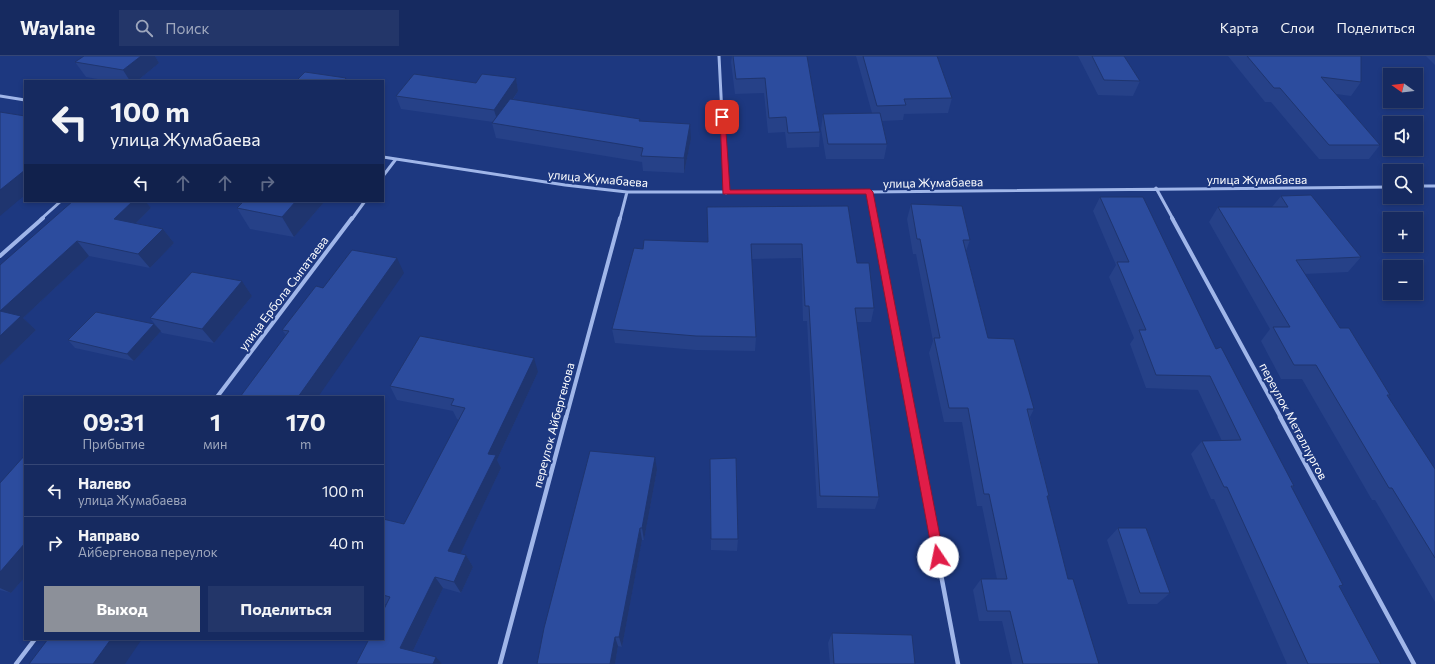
<!DOCTYPE html>
<html lang="ru">
<head>
<meta charset="utf-8">
<style>
	:root { --surface:#162a60; --page:#233669; --text:#f1f3f6; --muted:#9ea7bd; --line:#354675; --accent:#8c9099 }
	body { margin:0; font-family:Commissioner,sans-serif; background:var(--page); color:var(--text); height:100vh; display:flex; flex-direction:column; font-size:15px; white-space:nowrap }
	* { box-sizing:border-box; margin:0 }
	p { font-size:13px; color:var(--muted) }
	.icon { flex:none; width:22px; height:22px; fill:none; stroke:currentColor; stroke-width:2; stroke-linecap:round; stroke-linejoin:round }
	.map { position:relative; flex:1; overflow:hidden }
	.sheet { position:absolute; left:24px; top:340px; width:360px; height:244px; display:flex; flex-direction:column; background:var(--surface); border-radius:0px; box-shadow:0 2px 6px #0003,0 0 0 1px var(--line) }
	.sheet>* { flex:none }
	.guide { position:absolute; left:24px; top:24px; width:360px; height:122px; border-radius:0px; box-shadow:0 2px 6px #0003,0 0 0 1px var(--line); background:#162a60; color:var(--text); overflow:hidden }
	.needle { width:26px; rotate:284deg }
	.tools { position:absolute; left:1383px; top:12px; display:grid; gap:8px }
	.tools a { display:grid; place-items:center; width:40px; height:40px; border-radius:0px; background:var(--surface); box-shadow:0 2px 6px #0003,0 0 0 1px var(--line); font-size:20px }
	.pin { position:absolute; display:grid; place-items:center; width:34px; height:34px; color:#fff; margin:-17px; border-radius:8px; box-shadow:0 2px 6px #0006 }
	.me { position:absolute; width:44px; margin:-22px; rotate:349deg; stroke-linejoin:round; filter:drop-shadow(0 0 3px #0008) }
	.turn { display:flex; align-items:center; gap:14px; height:84px; padding:0 20px; font-size:18px }
	.turn .icon { width:52px; height:52px; stroke-width:2.5 }
	.turn b { display:block; font-size:28px; line-height:34px }
	.lanes { display:flex; align-items:center; height:38px; padding:0 20px; background:#0003; justify-content:center; gap:20px; direction:ltr }
	.lanes .off { opacity:.35 }
	.eta { display:flex; justify-content:space-evenly; align-items:center; height:68px; text-align:center }
	.eta b { font-size:24px; font-weight:700; line-height:28px }
	.button { display:flex; gap:8px; margin-top:auto; padding:8px 20px }
	.button a { flex:1; height:46px; border-radius:0px; background:var(--accent); color:#fff; font-size:16px; font-weight:700; line-height:46px; text-align:center }
	.button a+a { background:var(--page); color:var(--text) }
	ul { padding:0; list-style:none }
	li { display:flex; align-items:center; gap:12px; height:52px; padding:0 20px; border-top:1px solid var(--line) }
	li div { flex:1 }
	li b { display:block; font-size:15px }
	li em { font-style:normal }
	header { display:flex; align-items:center; gap:24px; box-sizing:border-box; height:56px; padding:0 20px; background:var(--surface); border-bottom:1px solid var(--line) }
	header strong { font-size:19px }
	nav { display:flex; gap:22px; margin-inline-start:auto; font-size:14px }
	.search { width:280px; height:36px; background:var(--page); display:flex; align-items:center; gap:10px; box-sizing:border-box; padding:0 14px; border-radius:0px; color:var(--muted); font-size:15px }
	.map>svg:first-child { display:block }
	.lines { fill:none; stroke-linecap:round; stroke-linejoin:round }
	.street-far2 { stroke:#a0b6e9; stroke-width:3 }
	.street-far1 { stroke:#a0b6e9; stroke-width:4 }
	.street { stroke:#a0b6e9; stroke-width:4.5 }
	.wall { fill:#264188 }
	.shaded-wall { fill:#1f356f }
	.building { fill:#2c4c9e; stroke:#1f356f }
	.route { fill:#e11d48; stroke:#92132f }
	.labels { text-anchor:middle; dominant-baseline:central; stroke-width:4; stroke-linejoin:round; paint-order:stroke }
	.street-label { font-size:12px; fill:#fff; stroke:#1d3880 }
</style>
</head>
<body>
<header>
<strong>Waylane</strong>
<div class="search"><svg class="icon" aria-label="search" viewBox="0 0 24 24"><circle cx="10" cy="10" r="6"/><path d="M15 15l6 6"/></svg>Поиск</div>
<nav><a>Карта</a><a>Слои</a><a>Поделиться</a></nav>
</header>
<div class="map">
<svg width="1435" height="608" viewBox="0 0 1435 608">
	<rect width="100%" height="100%" fill="#1d3880"/>
	<g class="lines">
		<!-- street-far2 -->
		<path class="street-far2" d="M719,0l7,137
			M0,40l25,4
			M383,101l182,28 62,7h242l521,-5
			M383,120l13,-17
			M1416,130h19
			M1156,132l17,31
			M869,136l5,27
			M41,163l20,-18
			M352,163l13,-18
			M620,163l7,-27"/>
		<!-- street-far1 -->
		<path class="street-far1" d="M874,162l38,200
			M1172,162l109,200
			M0,200l43,-38
			M217,341l135,-179
			M566,362l54,-200"/>
		<!-- street -->
		<path class="street" d="M911,361l47,247
			M1280,361l134,247
			M16,608l19,-25
			M500,608l66,-247"/>
	</g>
	<!-- wall -->
	<path class="wall" d="M84,0h71l4,7 -22,18h-28l-23,-4 -11,-15z
		M732,0h75l13,76 -1,15 -32,1 -2,-16 -17,1 -4,-40 -29,1 -4,-32z
		M856,0h81l15,42 -4,15 -44,1 -1,6 -21,1 5,23 -3,15h-58l-5,-30 2,-15 49,-1z
		M1078,0h46l16,25 -7,15 -35,-1z
		M1228,0h133v26l-10,14 -15,-2 44,51 -11,14h-50l-48,-57h-6z
		M1426,0h9v9z
		M516,22l2,13 -5,9 127,19v3l51,17 -7,34 -41,-2 -1,-9 -146,-24 -4,-15 1,-1 -92,-13 -5,-13 80,-13z
		M1281,140l80,61 -13,15 -44,2 36,54 50,67 -2,2 47,72v133l-60,-102h-3l-70,-121h-21l-20,-38 9,-12 -61,-107 9,-15h54z
		M1100,141l116,152 78,137 -2,2 51,97 -3,2 41,77h-94l-73,-165h-3l-20,-45 11,-13h20l-24,-51 -52,-2 -16,-44 4,-6 -25,-61 7,-12 -23,-54z
		M73,145h72l6,7 -15,15 27,6 11,14 -24,25 -61,-12 -66,62 13,12 -36,35v-100z
		M244,145h81l-31,36 -44,-8 -13,-21z
		M911,148l59,36 -4,11 22,87 46,71 -4,8 19,79 -2,2 21,81 31,85h-87l-10,-43h-23l-6,-31 8,-11h16l-15,-73h-5l-15,-84h-18l-15,-69 4,-12 -17,-87h-3l-6,-35z
		M707,151l150,56 17,45 -3,14h-14l22,175 -4,12 -58,-1 -10,-187h-4l-2,-63 -49,1 4,78 -1,14 -59,-1 -81,-7 -3,-14 31,-80 65,-7z
		M404,217l-118,62 -4,-5 41,-42z
		M242,225l10,15 -38,47 -52,-10 -12,-15z
		M154,268l7,7 -27,30 -59,-13 -7,-8z
		M538,316l-41,88 4,8 -41,86 6,1 7,12 -12,26 -18,-5 -30,63 23,6 6,7h-86l30,-60h-3v-85l21,5 55,-104 -2,-1 -4,-8 -56,-11 -7,-14z
		M25,399v122l-14,16 -11,-3v-107z
		M710,403l28,80 -1,12 -26,-1z
		M657,414l-13,70h-2l-20,107 -4,-1 -3,18h-78z
		M1118,472l52,65 -13,11h-29l-21,-64z
		M832,577l83,31h-85l-2,-21z"/>
	<!-- shaded-wall -->
	<path class="shaded-wall" d="M141,0h14l4,7 -22,18h-7l-7,-11z
		M346,22l1,3h-4z
		M516,22l2,13 -20,32 -4,-13z
		M690,68l1,15 -7,34v-15z
		M25,114v25l-25,21v-26z
		M133,145h12l6,7 -25,25 -12,-14z
		M296,145h29l-31,36 -12,-20z
		M163,173l11,14 -24,25 -12,-14z
		M77,185l12,15 -66,62 13,12 -36,35v-54z
		M397,202l7,15 -86,124h-20z
		M242,225l10,15 -38,47 -12,-14z
		M154,268l7,7 -27,30 -7,-7z
		M534,302l4,14 -41,88 4,8 -45,95 -8,-12 40,-97z
		M655,401l2,13 -13,70 -2,-12z
		M640,472l2,12 -20,107 -3,-10z
		M25,487v34l-14,16 -11,-5v-16z
		M466,499l7,12 -12,26 -7,-11z
		M435,521l8,11 -33,69 -10,-9z
		M615,581l3,9 -3,18h-5z
		M111,583h31l-17,25h-32z
		M436,601l6,7h-9z"/>
	<!-- building -->
	<path class="building" d="M84,0h57l-18,14 -48,-8z
		M733,0h74l13,76 -32,1 -2,-16 -17,1 -4,-40 -29,1z
		M863,0h74l15,42 -48,1 2,6 -29,1z
		M1092,0h32l16,25 -36,-1z
		M1247,0h114v26l-40,-5 59,68h-51l-49,-57h-6z
		M305,16l41,6 -3,3h-47z
		M414,18l62,9 6,-9 34,4 -22,32 -98,-14z
		M510,43l130,20 -1,2 51,3 -6,34 -43,-2 2,-8 -151,-25z
		M0,56l25,4v54l-25,20z
		M880,57l7,31h-59l-5,-30z
		M1311,139l50,62 -65,3 44,68h9l41,67h-3l48,74v89l-43,-70h-3l-73,-123h-22l-21,-38h17l-72,-120h70l-7,-11z
		M1100,141h43l73,152 5,-2 73,139h-3l52,99 -4,1 42,78h-73l-81,-177h-3l-22,-46 39,-1 -31,-64 -54,-1 -17,-45h7l-29,-68h12z
		M73,145h60l-19,18 49,10 -25,25 -61,-13 -77,70 21,5 -21,20v-71z
		M244,145h52l-14,16 -45,-9z
		M911,148l51,2 8,34h-7l25,98 26,1 20,70h-7l22,87h-2l21,83h5l26,85h-76l-13,-53h-23l-6,-32h26l-18,-85h-5l-16,-86h-19l-15,-70h6l-20,-99h-3z
		M848,150l9,57h12l5,45h-19l24,189 -59,-1 -11,-190h-4l-3,-62h-51l5,93 -60,-1 -84,-7 22,-81 9,1 1,-9 64,2 -1,-35z
		M352,194l45,8 -99,139h-58l49,-66 -7,-1 34,-44 7,2z
		M192,216l50,9 -40,48 -52,-11z
		M96,256l58,12 -27,30 -59,-14z
		M420,280l114,22 -46,96 8,1 -48,96 18,4 -12,27 -19,-5 -35,71 36,9 -3,7h-77l13,-25h14v-28l7,-14 -7,-2v-76l21,5 61,-116 -14,-3 3,-6 -64,-13z
		M590,395l65,6 -13,71h-2l-21,109h-4l-5,27h-73l7,-36z
		M25,399v88l-25,29v-89z
		M736,402l2,81h-27l-1,-80z
		M1118,472h28l24,65h-30z
		M832,577l80,2 3,29h-81z
		M48,583h63l-18,25h-64z"/>
	<!-- route -->
	<path class="route" d="M720,59l5,2 5,73 140,-1 3,3 71,365 -2,4 -4,2 -4,-2 -1,-4 -67,-363h-143z"/>
	<g class="labels">
		<!-- street labels -->
		<g class="street-label">
			<text transform="translate(598 122) rotate(5)">улица Жумабаева</text>
			<text x="1257" y="123">улица Жумабаева</text>
			<text transform="translate(933 126) rotate(-1)">улица Жумабаева</text>
			<text transform="translate(283 237) rotate(-53)">улица Ербола Сыпатаева</text>
			<text transform="translate(1294 365) rotate(62)">переулок Металлургов</text>
			<text transform="translate(553 369) rotate(-75)">переулок Айбергенова</text>
		</g>
	</g>
</svg>
<div class="tools">
<a><svg class="needle" viewBox="-14 -14 28 28"><path d="M0-13l5 13h-10z" fill="#e53935"/><path d="M0 13l5-13h-10z" fill="#9ea7bd"/></svg></a>
<a><svg class="icon" aria-label="sound" viewBox="0 0 24 24"><path d="M4 9h4l5-4v14l-5-4H4zM17 9q2 3 0 6"/></svg></a>
<a><svg class="icon" aria-label="search" viewBox="0 0 24 24"><circle cx="10" cy="10" r="6"/><path d="M15 15l6 6"/></svg></a>
<a>+</a>
<a>−</a>
</div>
<div class="pin" style="left:722px;top:61px;background:#d93025"><svg class="icon" aria-label="arrive" viewBox="0 0 24 24"><path d="M6 21V4h12l-3 4 3 4H6"/></svg></div>
<svg class="me" style="left:938px;top:501px" viewBox="-20 -20 40 40"><circle r="19" fill="#fff"/><path d="M0-13L10 11 0 6-10 11z" fill="#e11d48"/></svg>
<div class="guide">
<div class="turn"><svg class="icon" aria-label="left" viewBox="0 0 24 24"><path d="M17 20v-9H6M10 6l-5 5 5 5"/></svg><div><b>100 m</b>улица Жумабаева</div></div>
<div class="lanes"><svg class="icon" aria-label="left" viewBox="0 0 24 24"><path d="M17 20v-9H6M10 6l-5 5 5 5"/></svg><svg class="icon off" aria-label="ahead" viewBox="0 0 24 24"><path d="M12 20V5M6 11l6-6 6 6"/></svg><svg class="icon off" aria-label="ahead" viewBox="0 0 24 24"><path d="M12 20V5M6 11l6-6 6 6"/></svg><svg class="icon off" aria-label="right" viewBox="0 0 24 24"><path d="M7 20v-9h11M14 6l5 5-5 5"/></svg></div>
</div>
<section class="sheet">
<div class="eta">
<div><b>09:31</b><p>Прибытие</p></div>
<div><b>1</b><p>мин</p></div>
<div><b>170</b><p>m</p></div>
</div>
<ul>
<li><svg class="icon" aria-label="left" viewBox="0 0 24 24"><path d="M17 20v-9H6M10 6l-5 5 5 5"/></svg><div><b>Налево</b><p>улица Жумабаева</p></div><em>100 m</em></li>
<li><svg class="icon" aria-label="right" viewBox="0 0 24 24"><path d="M7 20v-9h11M14 6l5 5-5 5"/></svg><div><b>Направо</b><p>Айбергенова переулок</p></div><em>40 m</em></li>
</ul>
<div class="button"><a>Выход</a><a>Поделиться</a></div>
</section>
</div>
</body>
</html>
